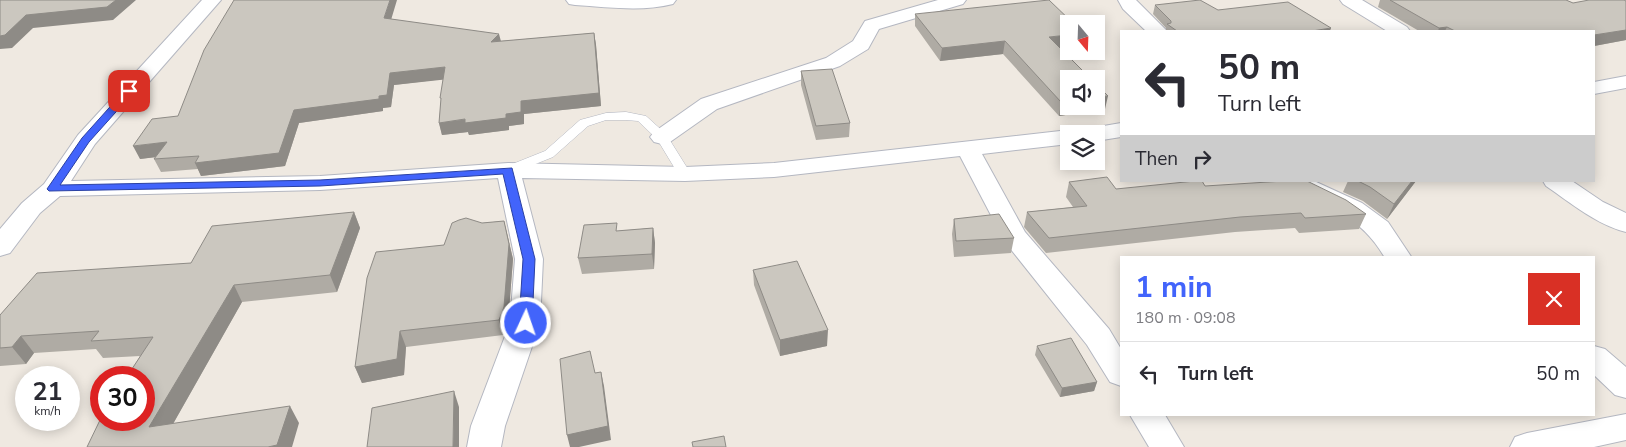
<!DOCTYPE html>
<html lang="en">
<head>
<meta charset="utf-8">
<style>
	:root { --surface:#fff; --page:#f7f7f7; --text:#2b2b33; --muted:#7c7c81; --line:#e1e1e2; --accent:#4264fb }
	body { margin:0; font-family:"Nunito Sans",sans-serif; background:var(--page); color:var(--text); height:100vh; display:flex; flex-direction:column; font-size:19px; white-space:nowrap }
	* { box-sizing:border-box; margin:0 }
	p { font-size:16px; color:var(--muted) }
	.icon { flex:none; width:28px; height:28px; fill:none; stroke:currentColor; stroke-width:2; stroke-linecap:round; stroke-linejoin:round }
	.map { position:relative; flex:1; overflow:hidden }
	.side { position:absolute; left:1120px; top:256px; width:475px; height:160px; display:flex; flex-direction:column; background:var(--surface); border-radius:0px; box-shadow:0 2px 12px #0003 }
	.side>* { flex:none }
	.top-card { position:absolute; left:1120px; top:30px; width:475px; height:152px; border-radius:0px; box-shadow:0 2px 12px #0003; background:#fff; color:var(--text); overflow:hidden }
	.needle { width:32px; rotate:161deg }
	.tools { position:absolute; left:1060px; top:15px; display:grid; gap:10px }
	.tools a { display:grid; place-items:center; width:45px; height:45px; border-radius:0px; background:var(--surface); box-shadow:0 2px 12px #0003; font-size:25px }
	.speed { position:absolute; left:15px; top:366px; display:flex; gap:10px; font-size:25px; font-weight:700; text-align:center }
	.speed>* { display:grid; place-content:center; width:65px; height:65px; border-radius:50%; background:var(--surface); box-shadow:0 2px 12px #0003; line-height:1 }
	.speed small { font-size:12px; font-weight:400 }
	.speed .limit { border:8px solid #d22; background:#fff; color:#111 }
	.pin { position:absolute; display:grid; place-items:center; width:42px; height:42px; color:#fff; margin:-21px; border-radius:10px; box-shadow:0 2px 8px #0006 }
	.me { position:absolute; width:55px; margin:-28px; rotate:3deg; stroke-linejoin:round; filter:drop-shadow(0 0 4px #0008) }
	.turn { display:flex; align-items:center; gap:18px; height:105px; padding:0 15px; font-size:22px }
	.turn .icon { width:65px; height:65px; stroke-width:2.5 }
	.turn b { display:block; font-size:35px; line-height:42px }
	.then { display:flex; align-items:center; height:48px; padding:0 15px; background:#0003; gap:10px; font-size:19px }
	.round { display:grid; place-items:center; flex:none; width:52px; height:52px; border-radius:0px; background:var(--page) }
	.head { display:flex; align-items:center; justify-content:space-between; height:85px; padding:0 15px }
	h1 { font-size:30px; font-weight:700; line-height:38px; color:var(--accent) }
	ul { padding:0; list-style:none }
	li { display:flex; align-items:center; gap:15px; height:65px; padding:0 15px; border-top:1px solid var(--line) }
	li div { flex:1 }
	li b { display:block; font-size:19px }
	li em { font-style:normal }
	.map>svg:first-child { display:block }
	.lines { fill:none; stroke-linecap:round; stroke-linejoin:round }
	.service-casing { stroke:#b4b7c1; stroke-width:1 }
	.minor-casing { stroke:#b4b7c1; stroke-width:2 }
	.service { fill:#fff; fill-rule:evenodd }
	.minor { fill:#fff; fill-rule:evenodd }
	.wall { fill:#afaba4 }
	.shaded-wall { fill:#8e8b86 }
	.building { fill:#cbc7bf; stroke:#8e8b86 }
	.route { fill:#4264fb; stroke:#2b41a3 }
</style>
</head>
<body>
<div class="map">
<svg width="1626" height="447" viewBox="0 0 1626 447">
	<rect width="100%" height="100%" fill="#efe9e1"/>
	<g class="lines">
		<!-- service casing -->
		<g class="service-casing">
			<path id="service" d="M626,112l20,4 20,18 25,40 -1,3h-10l-23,-38 -19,-18 -12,-1h-20l-18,6 -35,31 -40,16h-8l-2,-3 2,-3 40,-16 35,-31 26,-7z"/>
		</g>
		<!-- minor casing -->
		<g class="minor-casing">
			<path id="minor" d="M202,0h19l-126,144 -24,37 249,-5 188,-13 177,4 89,-4 295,-33 9,4h-9v10l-87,10 43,78 84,97 12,20v37l-11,-4 -23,-37 -82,-103 -45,-86 -186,21 -89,4 -163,-3 21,81 -3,64 -35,103 -4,21h-34l4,-21 39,-103 5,-64 -17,-81 -178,12 -260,6 -20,17 -30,40 -10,3v-27l22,-26 22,-19 34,-49z
				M566,0h110l-3,4c-31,8 -66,3 -98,1l-6,-1z
				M938,0h28l-3,4 -84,25 -11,20 -28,17 -123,43 -47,33 -8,2 -8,-2 -4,-5 4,-5 47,-33 125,-41 27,-17 12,-20z
				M1118,0h18l31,31h-21l-23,-22z
				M1340,0h22l45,27 3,4h-23l-44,-27z
				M1626,76v12l-32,6v-12z
				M1121,123v14l-25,4v-7h-13l3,-5z
				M1279,181h35l48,22 26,19 24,36h-27c-23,-41 -61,-56 -103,-72z
				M1543,181h29l31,21 23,11v19c-29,-7 -55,-29 -80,-46z
				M1594,346l11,3 21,18v31l-11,-3 -21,-20z
				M1626,414v26l-32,7h-84l5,-10 12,-4z
				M1130,415h35l19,32h-35z"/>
		</g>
		<!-- service -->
		<use href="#service" class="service"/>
		<!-- minor -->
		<use href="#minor" class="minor"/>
	</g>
	<!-- wall -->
	<path class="wall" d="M1380,0h186l7,3 53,-2v39l-32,6v-15h-175l-41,-24z
		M1155,5l63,5 112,21h-164v-3l-13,-14z
		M915,14l145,34 45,61 -46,7 -56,-62 -63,7 -25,-35z
		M391,19l110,22 93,-8 2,12 5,61 -77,8v10l-15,2v4l-40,5 -1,-3 -26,3 -3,-12 4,-44 -49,6 -3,22 -8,1v3l-84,12 -14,43 -84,10 -3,-7 -37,3 -7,-13 1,-2 -15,2 38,-43z
		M801,71l49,52 -1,14 -33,3 -15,-55z
		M1348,181h68l-29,38 -24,-18 -20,-9z
		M1069,182l47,7 89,-3 161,28 -7,15 -60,4 -4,-5 -60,4 -189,21 -22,-26 3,-15 46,-5 -7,-10z
		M354,212l6,16 -23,64 -95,10 -69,122 126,-1 -212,24 53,-91 -37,2 -7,-9 -62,4 -8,11 -26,2v-51l191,-52z
		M954,219l60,19 -3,15 -57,4 -2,-23z
		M504,221l9,38 -5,64 -5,12 -97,12 -2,28 -42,8 -7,-16 89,-122 38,-22z
		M653,228l2,15 -1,26 -72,5 -4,-16 40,-27z
		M753,270l74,76 -47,10 -26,-71z
		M1037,346l60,36 -3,9 -34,6 -25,-42z"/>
	<!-- shaded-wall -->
	<path class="shaded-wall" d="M116,0h20l-23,20 -80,8 -21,20 -12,1v-13l26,-21z
		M390,0h7l-9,30 -4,-12z
		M1447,27l-2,4h-7l1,-3z
		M1331,28l-1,3h-18z
		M1626,30v10l-32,6v-11z
		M594,33l2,12 5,61 -77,8v10l-15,2v4l-40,5 -1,-3 -26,3 -3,-12 67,-9 15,-13z
		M499,34l3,11 -11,-3z
		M1069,35v13l-22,2 2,-13z
		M1005,41l-2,13 -63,7 2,-13z
		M445,67l4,12 -55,6 -3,22 -8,1v3l-84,12 -14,43 -84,10 -6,-13 99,-53 85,-14 11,-23z
		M1108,96l-3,13 -46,7 2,-14 8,-1v5h27v-9z
		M167,142l7,13 -34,4 -7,-13z
		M1412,181h4l-29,38 7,-15z
		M354,212l6,16 -23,64 -7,-17z
		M504,221l9,38 -5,64 -5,12 -4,-15z
		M653,228l2,15 -1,26 -2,-15z
		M234,285l8,17 -81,143 -12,-18z
		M828,330l-1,16 -47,10v-16z
		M400,331l6,16 -2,28 -42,8 -7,-16z
		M21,336l13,17 -8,11 -14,-17z
		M601,372l3,14 7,54 -32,7h-9l-3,-12z
		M1097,382l-3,9 -34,6 2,-9z
		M454,391l5,16v40h-6z
		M290,406l9,17 -7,24h-24z"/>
	<!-- building -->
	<path class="building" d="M0,0h116l-9,7 -81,8 -21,20 -5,1z
		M234,0h156l-6,18 115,16 -8,8 103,-9 5,60 -78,8v11l-15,2v4l-41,5v-4l-26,4 2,-25h-1l5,-31 -55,6 -3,22 -8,1v3l-85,11 -15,43 -84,10 4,-7 -45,3 13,-17 -34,4 19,-27 26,-3 26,-66z
		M1049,0l25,24h-5v11l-20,2 42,42h-22v22l-8,1 -56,-61 -63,7 -27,-34z
		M1200,0l18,10 70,-8 43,26 -19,3h-135l-10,-7 4,-1v-2l-16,-16z
		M1390,0h176l7,3 16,-3h35l2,1v29l-32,5v-4h-139l-8,-4 -8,1z
		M832,69l18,54 -34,3 -15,-55z
		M1096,84l12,12 -12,1z
		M1107,177l9,12 79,-8h7l3,5 79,-5h23l39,19 20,14 -61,4 -4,-5 -61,4 -191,21 -22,-26 60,-6 -18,-24z
		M1358,181h54l-18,23 -24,-17z
		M354,212l-24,63 -96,10 -85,142 141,-21 -13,39 -9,2h-181l14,-29v2h43v-42h-18l27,-41 -62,4 8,-10 -78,5 -9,11 -12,1v-33l37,-42 154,-10 21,-37z
		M999,214l15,24 -58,3 -2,-22z
		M466,218l16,5 22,-2 5,23 -5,63 -5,13 -99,11 -3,28 -42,8 12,-89 9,-26 68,-7 8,-22 7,-3z
		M617,223l-1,8 37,-3 -1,26 -74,4 6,-33z
		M797,261l31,69 -48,10 -27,-70z
		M1071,338l26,44 -35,6 -25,-42z
		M590,351l5,22 6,-1 7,54 -41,9 -7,-76z
		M454,391l-1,56h-86l5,-39z
		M724,436l2,11h-33l-1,-5z"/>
	<!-- route -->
	<path class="route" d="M129,88l4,1v4l-44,49 -29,43 260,-5 192,-12 23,91 -3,64 -2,3h-9l-2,-3 4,-64 -20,-85 -183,12 -271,5 -2,-2 35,-51 44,-49z"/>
</svg>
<div class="tools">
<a><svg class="needle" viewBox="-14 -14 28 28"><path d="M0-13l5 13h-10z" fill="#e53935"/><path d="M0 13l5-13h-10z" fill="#7c7c81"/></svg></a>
<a><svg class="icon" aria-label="sound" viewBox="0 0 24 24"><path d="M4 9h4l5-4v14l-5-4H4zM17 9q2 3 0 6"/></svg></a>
<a><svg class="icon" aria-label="layers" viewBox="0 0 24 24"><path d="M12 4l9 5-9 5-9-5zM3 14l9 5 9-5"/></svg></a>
</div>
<div class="speed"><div>21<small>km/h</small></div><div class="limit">30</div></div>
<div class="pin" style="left:129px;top:91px;background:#d93025"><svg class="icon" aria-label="arrive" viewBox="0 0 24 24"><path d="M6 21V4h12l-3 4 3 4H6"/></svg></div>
<svg class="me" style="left:526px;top:323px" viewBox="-20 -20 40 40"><circle r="17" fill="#4264fb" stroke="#fff" stroke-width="3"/><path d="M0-11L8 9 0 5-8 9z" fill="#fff"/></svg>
<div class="top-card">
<div class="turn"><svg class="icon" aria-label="left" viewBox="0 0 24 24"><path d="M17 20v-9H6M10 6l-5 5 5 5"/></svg><div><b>50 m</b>Turn left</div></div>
<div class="then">Then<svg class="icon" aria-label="right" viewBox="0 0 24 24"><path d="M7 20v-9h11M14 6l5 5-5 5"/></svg></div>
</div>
<section class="side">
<div class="head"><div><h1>1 min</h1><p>180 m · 09:08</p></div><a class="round" style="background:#d93025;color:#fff"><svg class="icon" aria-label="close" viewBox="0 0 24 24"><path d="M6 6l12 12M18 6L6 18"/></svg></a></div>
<ul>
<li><svg class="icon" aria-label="left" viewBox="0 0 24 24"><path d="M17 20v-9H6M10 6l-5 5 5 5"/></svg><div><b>Turn left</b></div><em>50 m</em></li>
</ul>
</section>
</div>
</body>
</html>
